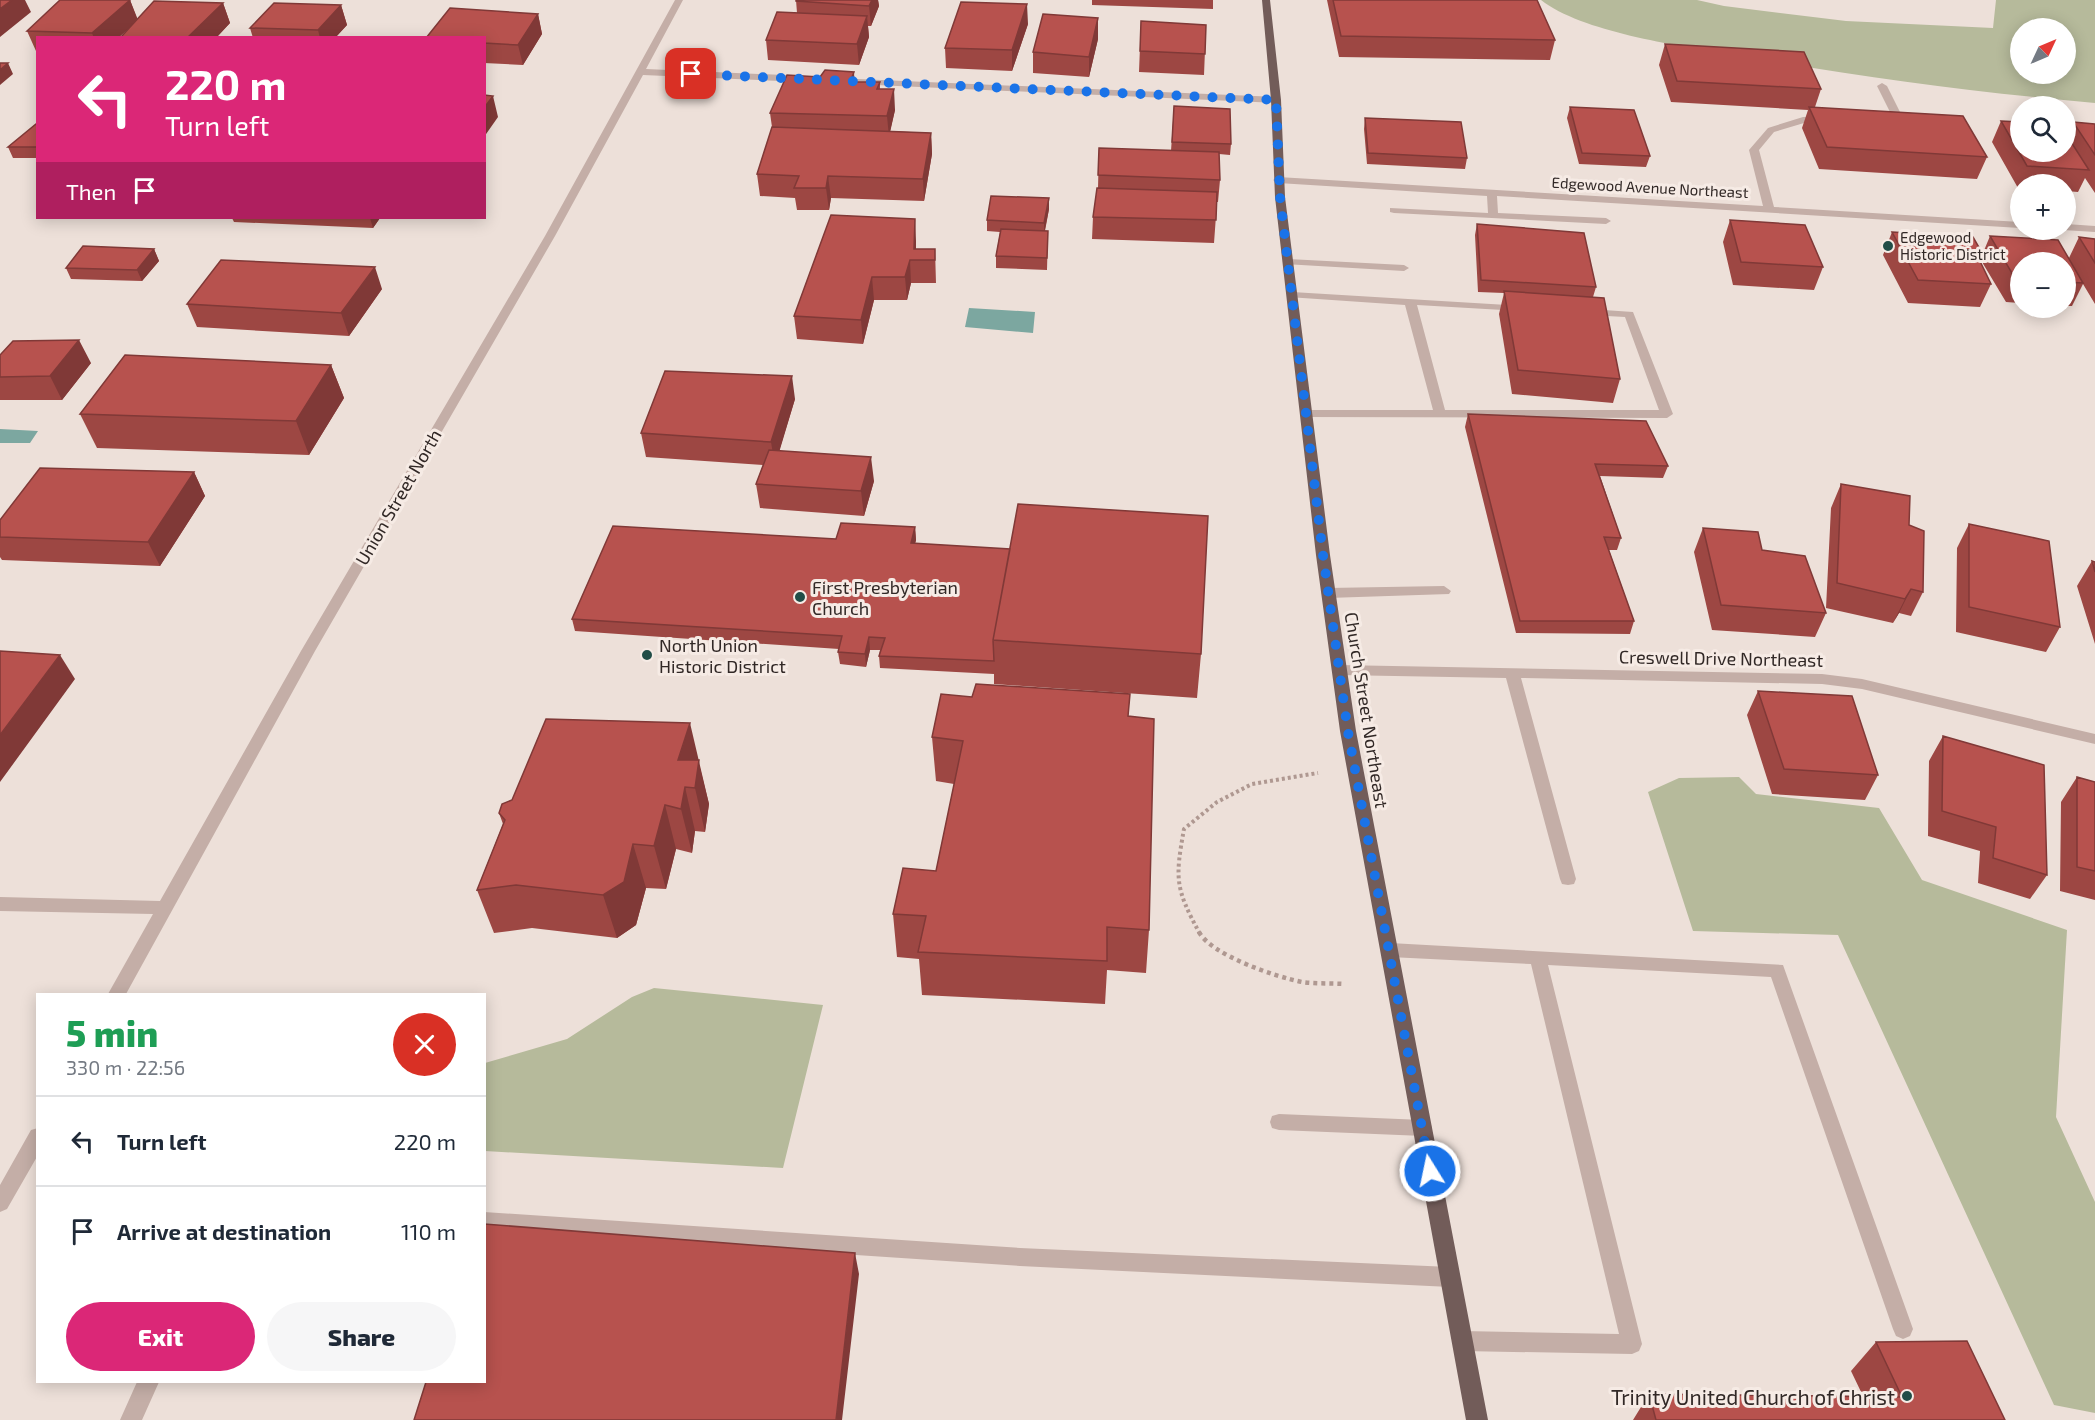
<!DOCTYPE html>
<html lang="en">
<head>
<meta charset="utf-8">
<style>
	:root { --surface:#fff; --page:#f6f6f7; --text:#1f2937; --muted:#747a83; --line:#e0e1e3; --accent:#db2777 }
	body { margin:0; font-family:"Exo 2",sans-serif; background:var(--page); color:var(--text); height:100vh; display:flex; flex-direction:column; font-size:22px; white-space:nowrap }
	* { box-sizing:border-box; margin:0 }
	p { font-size:20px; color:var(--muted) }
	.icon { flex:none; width:33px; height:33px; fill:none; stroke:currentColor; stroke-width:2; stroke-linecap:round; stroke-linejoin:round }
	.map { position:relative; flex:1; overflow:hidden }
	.panel { position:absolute; left:36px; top:993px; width:450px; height:390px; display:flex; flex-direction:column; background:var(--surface); border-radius:0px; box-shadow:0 3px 15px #0003 }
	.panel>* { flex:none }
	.guide { position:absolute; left:36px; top:36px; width:450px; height:183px; border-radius:0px; box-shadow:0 3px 15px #0003; background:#db2777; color:#fff; overflow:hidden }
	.needle { width:39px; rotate:46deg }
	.fabs { position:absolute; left:2010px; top:18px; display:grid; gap:12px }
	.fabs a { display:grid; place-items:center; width:66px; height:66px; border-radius:50%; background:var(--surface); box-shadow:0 3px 15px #0003; font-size:30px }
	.pin { position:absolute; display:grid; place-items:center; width:51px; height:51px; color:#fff; margin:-26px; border-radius:12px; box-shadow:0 3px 9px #0006 }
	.me { position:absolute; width:66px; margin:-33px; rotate:350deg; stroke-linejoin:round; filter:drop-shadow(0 0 4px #0008) }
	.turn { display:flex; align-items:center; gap:21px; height:126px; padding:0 30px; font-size:27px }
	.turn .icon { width:78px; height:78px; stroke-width:2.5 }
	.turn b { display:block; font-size:42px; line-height:51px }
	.then { display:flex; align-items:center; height:57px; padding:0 30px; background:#0003; gap:12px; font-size:22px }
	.round { display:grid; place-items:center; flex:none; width:63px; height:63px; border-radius:32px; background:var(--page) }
	.summary { display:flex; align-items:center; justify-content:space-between; height:102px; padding:0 30px }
	h1 { font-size:36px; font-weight:800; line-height:45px; color:#1e9e55 }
	.primary-button { display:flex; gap:12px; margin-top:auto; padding:12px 30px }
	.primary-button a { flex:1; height:69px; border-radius:36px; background:var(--accent); color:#fff; font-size:24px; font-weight:800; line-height:69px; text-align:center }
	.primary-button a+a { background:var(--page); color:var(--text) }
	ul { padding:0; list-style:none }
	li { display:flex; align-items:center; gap:18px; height:90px; padding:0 30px; border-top:2px solid var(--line) }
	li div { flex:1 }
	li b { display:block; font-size:22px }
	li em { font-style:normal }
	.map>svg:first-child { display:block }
	.green { fill:#b6ba9b; fill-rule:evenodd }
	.water { fill:#7ca7a0 }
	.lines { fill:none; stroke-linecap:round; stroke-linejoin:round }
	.path-far1 { stroke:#af9891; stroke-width:4; stroke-dasharray:3 3; stroke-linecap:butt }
	.path { stroke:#af9891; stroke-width:4.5; stroke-dasharray:4 4; stroke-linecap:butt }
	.minor { fill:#c4aea7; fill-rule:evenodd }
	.major { fill:#725c59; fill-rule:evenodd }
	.wall { fill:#9d4743 }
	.shaded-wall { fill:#803937 }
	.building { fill:#b7524e; stroke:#803937; stroke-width:1.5 }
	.route { stroke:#1a73e8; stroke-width:10; stroke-dasharray:0 18 }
	.poi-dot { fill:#214d47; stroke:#f6ebe5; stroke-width:2 }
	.labels { text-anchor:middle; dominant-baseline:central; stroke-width:6; stroke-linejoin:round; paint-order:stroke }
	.far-street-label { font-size:15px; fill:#312826; stroke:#f6ebe5 }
	.far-poi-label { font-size:15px; fill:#312826; stroke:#f6ebe5; text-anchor:start }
	.street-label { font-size:18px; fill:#312826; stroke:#f6ebe5 }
	.poi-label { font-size:18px; fill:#312826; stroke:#f6ebe5; text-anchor:start }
	.near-poi-label { font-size:21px; fill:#312826; stroke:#f6ebe5; text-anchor:end }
</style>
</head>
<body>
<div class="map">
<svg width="2095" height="1420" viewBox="0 0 2095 1420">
	<rect width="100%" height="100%" fill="#ede0d9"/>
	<!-- green -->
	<path class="green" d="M1541,0h156l27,6 122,15 147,7 3,-28h99v103c-123,-11 -245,-28 -367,-49 -52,-9 -146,-22 -187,-54zM2020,28h46v46h-46z
		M1739,777l17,17 123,14 43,72 145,50 -11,187 39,85v211l-41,-8 -216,-470 -145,-4 -45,-139 31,-14z
		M654,988l169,17 -40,163 -298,-17v-88l82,-24 65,-42z"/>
	<!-- water -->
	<path class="water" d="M969,308l66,4 -2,21 -68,-6z
		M0,429l38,2 -8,12h-30z"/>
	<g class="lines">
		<!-- path-far1 -->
		<path class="path-far1" d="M1200,934c-25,-46 -25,-55 -16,-105l33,-27 35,-18 66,-11"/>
		<!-- path -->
		<path class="path" d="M1199,932c12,23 77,45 103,50 13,2 28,1 42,2"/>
		<!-- minor -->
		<path class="minor" d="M675,0h8l-37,69 159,7 5,3 -5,3 -162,-7 -88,161 -240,415 -189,343h-18l45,-80 -153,-3v-14l160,4 141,-250 244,-415z
			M835,78l441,19 5,3 -5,3 -444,-20 -2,-2z
			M1882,83l5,3 16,32 -2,2 -15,2 -5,-3 11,-3 -15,-30z
			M1824,116l3,1v4l-23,2 -30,9 -15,18 15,57 246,15v6l-523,-32 1,17 108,5 5,3 -5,3 -212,-11 -4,-1v-4l98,5 -1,-17 -209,-13 -5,-3 5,-3 485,29 -14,-56 19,-22 35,-11z
			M2066,224l29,2v6l-32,-2h3z
			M1288,259l116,6 5,3 -5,3 -120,-7v-4z
			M1292,292l232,14 2,2 -6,3 -103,-6 28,105h214l-34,-93 -36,-2 -6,-3 6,-3 44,3 40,102 -6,4 -365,-1v-6l4,-1h127l-28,-105 -117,-8v-4z
			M1444,586l7,5 -2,3 -121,4 -7,-5 7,-5z
			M1339,665l483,9 40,5 233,55v10l-233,-55 -40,-5 -301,-6 55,201 -2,5 -6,1 -6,-1 -2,-5 -54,-201 -167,-3 -7,-5z
			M1390,943l393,22 130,364 -3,7 -7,3 -7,-3 -3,-7 -122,-352 -223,-12 94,379 -3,7 -7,3 -170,-3 -7,-3 -3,-7 3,-7 7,-3 157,3 -88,-370 -141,-7 -6,-2 -3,-5 3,-5z
			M1279,1114l144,6 7,2 2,6 -2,6 -7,2 -144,-6 -7,-2 -2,-6 2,-6z
			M38,1128v27l-31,54 -7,3v-27l31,-55z
			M484,1212l536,36 430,19 7,3 3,7 -3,7 -7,3 -430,-21 -536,-36z
			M137,1382h22l-17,38h-22z"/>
		<!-- major -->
		<path class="major" d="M1262,0h8l11,100 4,97 45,358 26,176 132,689h-22l-126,-689 -24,-176 -41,-358 -4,-97z"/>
	</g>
	<!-- wall -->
	<path class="wall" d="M130,0l7,19 86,-16 7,20 -14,15h-96l10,-11 -12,11h-80v13h-2l-9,-20z
		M796,0h82l1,6 -8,20h-3l1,11 -10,28 -91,-5 -2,-20 31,-27z
		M1092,0h121v9l-121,-4z
		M1327,0h210l18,40 -5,20 -211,-3z
		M341,5l6,20 -12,13h-82l-3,-10z
		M538,14l4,20 -19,31 -39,-2v-25z
		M1098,18v21l-9,38 -56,-4v-21z
		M1141,21l65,4 -2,50 -65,-3z
		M1028,24l-16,47 -66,-3 -1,-20z
		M1665,44l156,45 -6,18 172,50 -10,22 -158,-10 -17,-41 6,-18 -137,-8 -12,-37z
		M854,72v10h26v7l15,21 -5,21 41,2 1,21 -8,47 -93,-3 -2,12h-32l-2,-12 -35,-2 -3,-22 15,-47 -2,-14 50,-36z
		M1174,106l57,38 -1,11 -11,-1 1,26 -2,22h-1l-3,41 -122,-4 1,-22 5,-29 1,-40 72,3z
		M1570,107l80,49 -4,11 -67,-3 -12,-46z
		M1365,118l102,40 -2,11 -98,-5 -3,-35z
		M2001,121l66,15 6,-14 22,2v69l-10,-15 -7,14 -12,-1v-7h-46v4h-2l-26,-46z
		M38,124v34h-25l-5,-11z
		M1049,209l-4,22h3l-1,39 -51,-2v-12l4,-24 -13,-1v-11z
		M232,218h148l-7,10 -139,-6z
		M1730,220l93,47 -9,23 -81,-5 -10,-43z
		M1477,224l119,63 -3,10 27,82 -7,24 -101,-9 -13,-80 5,-21 -26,-1 -3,-57z
		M1892,232l91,21 7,-17 79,22 10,-21 16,2v65l-12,-20 -11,22h-6v-44h-46v41l-14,-1 -24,-40 -1,2 10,20 -11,23 -72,-4 -25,-48z
		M916,241v8h19l1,34h-25l-4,17h-33l-11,44 -66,-5 -3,-23z
		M154,249l5,12 -17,20 -71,-2 -5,-11z
		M382,289l-33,47 -152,-9 -10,-23z
		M0,355l91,8 -29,37h-62z
		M331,365l13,33 -35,57 -212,-7 -17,-34z
		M795,399l-16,52 95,30 -10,35 -104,-8 -4,-24 7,-19 -117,-8 -5,-24z
		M1468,414l200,52 -5,12 -63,-2 21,62 -4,12h-8l25,71 -4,13 -114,-1 -51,-206z
		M194,472l11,24 -45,70 -158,-6 -2,-3v-37z
		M1841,484l68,41 14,67 -12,24 -12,-3 -6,10 -67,-15 5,-100z
		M1969,524l91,103 -14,25 -90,-20 1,-84z
		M915,527l1,13 -1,3 286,111 -4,44 -203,-14v-10l-114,-6 -1,-12 1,-6h-10l-4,17 -26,-3 -2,-12 1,-3 -264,-18 -3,-12 264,-80z
		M1703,528l59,22 64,63 -11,24 -103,-7 -18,-78z
		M2092,561l3,1v82l-18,-58z
		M1758,691l120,84 -13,25 -93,-6 -25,-79z
		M1130,694l-2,22 21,214 -3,43 -39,-3 -2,34 -183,-9 -3,-36 -22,-2 -4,-43 43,-43 18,-87 -18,-3 -4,-44 40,-40z
		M1943,736l104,139 -17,24 -52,-16 2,-32 -52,-15 1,-75z
		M698,760l11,44 -4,28 -10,-1 -3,22 -16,-4 -10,40 -20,-1 -10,37 -19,13 -85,-10 -38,5 -17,-43 26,-66 -4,-11z
		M2077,777l18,5v118l-35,-9 1,-89z
		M1876,1342l129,78h-372l16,-26 214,2 -12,-25z"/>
	<!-- shaded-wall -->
	<path class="shaded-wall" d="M12,0h13l6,12 -31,25v-28z
		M130,0l8,20 -20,18h-24l-2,-5z
		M872,0h6l1,6 -8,20 -2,-20z
		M223,3l7,20 -14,15h-29z
		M1027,4l1,20 -16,47v-21z
		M341,5l6,20 -12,13h-15l-2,-8z
		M538,14l4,20 -19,31 -5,-20z
		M867,16l2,21 -10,28 -2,-21z
		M1098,18v21l-9,38v-20z
		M8,63l5,11 -13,11v-15z
		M854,72l1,21 -5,-11z
		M894,89l1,21 -6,27 -2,-21z
		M493,96l5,21 -14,20v-29z
		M931,133l1,21 -8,47 -1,-22z
		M828,176l3,22 -2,12 -3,-22z
		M1049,198v11l-5,25v-11z
		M370,218h10l-7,10z
		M915,219l1,22v19l-2,-11z
		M154,249l5,12 -17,20 -5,-11z
		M910,260l1,23 -4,17 -2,-23z
		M375,267l7,22 -33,47 -8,-23z
		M872,277l2,23 -11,44 -2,-24z
		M79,340l12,23 -29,37 -12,-24z
		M331,365l13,33 -35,57 -13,-34z
		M792,376l3,23 -20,67 -4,-24z
		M871,457l3,24 -10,35 -3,-25z
		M194,472l11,24 -45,70 -12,-24z
		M915,527l1,13 -4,16 -1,-13z
		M1911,589l-12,24 -6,10 12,-24z
		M869,637l1,13 -4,17 -1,-13z
		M60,655l15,24 -75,103v-47z
		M690,723l19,81 -4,28 -10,-44 -10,-1 10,44 -3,22 -11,-44 -3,-49z
		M665,805l11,44 -10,40 -12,-43z
		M633,844l13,44 -10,37 -19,13 -14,-43z
		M855,1253l4,21 -17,146h-6z"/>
	<!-- building -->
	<path class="building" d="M0,0h12l-12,9z
		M60,0h70l-38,33 -65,-2z
		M796,0h76l-3,6 -73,-5z
		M1333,0h204l18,40 -214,-4z
		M154,1l69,2 -36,35h-67z
		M961,2l66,2 -15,46 -67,-2z
		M274,3l67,2 -23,25 -68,-2z
		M450,8l88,6 -20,31 -34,-2v-5h-58z
		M777,12l90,4 -10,28 -91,-4z
		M1043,14l55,4 -9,39 -56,-5z
		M1141,21l65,4 -1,29 -65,-3z
		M1665,44l139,8 17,37 -144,-8z
		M0,63h8l-8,7z
		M825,70l29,2 -4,10h30l-3,7h17l-7,27 -117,-3 17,-38 33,2z
		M484,95l9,1 -9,12z
		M1174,106l56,3 1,35 -59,-2z
		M1570,107l64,3 16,46 -68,-3z
		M1809,107l154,9 24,41 -160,-10z
		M1365,118l96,4 6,36 -99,-5z
		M2001,121l19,1v30h46v-18l23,36 -62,-4z
		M2073,122l22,2v31z
		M36,124h2v23h-30z
		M772,127l159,6 -8,46 -95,-3 -2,12h-32l5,-12 -42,-2z
		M1099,148l120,4 1,28 -122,-5z
		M1097,188l120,4 -1,28 -123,-3z
		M991,196l58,2 -5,25 -57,-3z
		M831,215l84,4 -1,30h21v11h-25l-5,17h-33l-11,43 -67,-4z
		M1730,220l75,5 18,42 -82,-5z
		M1477,224l107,9 12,54 -115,-7z
		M1001,229l47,2 -1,27 -51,-2z
		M1892,232l81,5 11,19 -7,-1 14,29 -73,-4z
		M1990,236l68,4 25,43 -17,-1v-20h-46v18h-4z
		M2079,237l16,2v24z
		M83,246l71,3 -17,21 -71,-2z
		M221,260l154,7 -34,46 -154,-9z
		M1504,291l100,7 16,81 -102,-9z
		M79,340l-29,36 -50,1v-22l13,-14z
		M125,355l206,10 -35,56 -216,-7z
		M665,371l127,5 -21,66 -130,-9z
		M1468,414l178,7 22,45 -73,-2 26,74 -17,-1 30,84h-114z
		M769,450l102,7 -10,34 -105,-7z
		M40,468l154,4 -46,70 -148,-5v-17z
		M1841,484l69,12 -1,29 15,6 -1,61 -12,-3 -6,10 -68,-16z
		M1018,504l190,12 -7,138 -208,-14z
		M841,523l74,4 -4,16 99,6 -17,91 1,21 -115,-5 6,-18 -16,-1 -4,17 -27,-2 4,-16 -270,-17 41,-93 223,13z
		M1969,524l80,17 11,86 -91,-20z
		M1703,528l55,4 4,18 43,6 21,57 -105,-8z
		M2092,561l3,1v10z
		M0,651l60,4 -60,80z
		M976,684l154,10 -2,22 26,3 -5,211 -42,-3v34l-189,-9 8,-36 -33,-2 10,-46 33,3 27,-130 -31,-4 9,-43 31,3z
		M1758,691l94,5 26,79 -94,-6z
		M546,719l144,4 -12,37h21l-4,28 -10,-1 -4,22 -16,-4 -11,41 -21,-2 -9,38 -21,13 -87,-10 -39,5 28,-70 -6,-7 3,-9 10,-4z
		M1943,736l101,29 3,110 -54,-17 3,-31 -54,-16z
		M2077,777l18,5v89l-18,-4z
		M484,1224l371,29 -19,167h-422l12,-38h58z
		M1967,1341l38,79h-349l-7,-26 253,3 -26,-55z"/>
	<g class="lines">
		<!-- route -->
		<path class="route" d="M691,74l585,26 4,97 43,358 25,177 82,439"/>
	</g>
	<!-- markers -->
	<g class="poi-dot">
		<circle cx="1888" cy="246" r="6"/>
		<circle cx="800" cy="597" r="6"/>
		<circle cx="647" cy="655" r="6"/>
		<circle cx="1907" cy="1396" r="6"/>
	</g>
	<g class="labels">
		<!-- far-street labels -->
		<g class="far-street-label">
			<text transform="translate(1650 187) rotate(3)">Edgewood Avenue Northeast</text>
		</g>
		<!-- far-poi labels -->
		<g class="far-poi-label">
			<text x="1900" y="237">Edgewood<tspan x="1900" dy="17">Historic District</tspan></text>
		</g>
		<!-- street labels -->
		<g class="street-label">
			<text transform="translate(398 497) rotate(-60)">Union Street North</text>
			<text transform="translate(1721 658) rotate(1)">Creswell Drive Northeast</text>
			<text transform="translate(1367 710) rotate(81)">Church Street Northeast</text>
		</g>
		<!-- poi labels -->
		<g class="poi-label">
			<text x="812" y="587">First Presbyterian<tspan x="812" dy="21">Church</tspan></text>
			<text x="659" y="645">North Union<tspan x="659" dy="21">Historic District</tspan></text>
		</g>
		<!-- near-poi labels -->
		<g class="near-poi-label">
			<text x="1895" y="1396">Trinity United Church of Christ</text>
		</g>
	</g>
</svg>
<div class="fabs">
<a><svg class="needle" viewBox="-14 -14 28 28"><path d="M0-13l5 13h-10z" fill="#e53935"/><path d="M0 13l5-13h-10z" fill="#747a83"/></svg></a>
<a><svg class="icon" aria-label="search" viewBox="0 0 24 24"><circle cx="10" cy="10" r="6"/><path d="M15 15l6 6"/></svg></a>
<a>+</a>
<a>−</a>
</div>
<div class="pin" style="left:691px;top:74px;background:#d93025"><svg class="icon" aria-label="arrive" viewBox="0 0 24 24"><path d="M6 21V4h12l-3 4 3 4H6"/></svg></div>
<svg class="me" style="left:1430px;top:1171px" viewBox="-20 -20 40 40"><circle r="17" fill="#1a73e8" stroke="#fff" stroke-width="3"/><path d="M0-11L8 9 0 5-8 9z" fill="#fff"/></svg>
<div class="guide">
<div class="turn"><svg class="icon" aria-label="left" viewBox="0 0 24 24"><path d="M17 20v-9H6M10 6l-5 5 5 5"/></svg><div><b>220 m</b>Turn left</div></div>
<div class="then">Then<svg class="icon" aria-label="arrive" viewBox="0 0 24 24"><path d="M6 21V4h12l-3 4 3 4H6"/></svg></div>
</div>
<section class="panel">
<div class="summary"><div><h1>5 min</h1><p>330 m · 22:56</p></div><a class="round" style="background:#d93025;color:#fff"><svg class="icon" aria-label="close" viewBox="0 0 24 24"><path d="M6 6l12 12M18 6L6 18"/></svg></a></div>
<ul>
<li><svg class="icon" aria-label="left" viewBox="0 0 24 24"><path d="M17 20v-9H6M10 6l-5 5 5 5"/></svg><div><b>Turn left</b></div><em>220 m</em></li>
<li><svg class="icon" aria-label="arrive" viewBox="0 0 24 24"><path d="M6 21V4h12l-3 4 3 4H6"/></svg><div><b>Arrive at destination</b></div><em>110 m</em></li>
</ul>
<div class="primary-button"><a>Exit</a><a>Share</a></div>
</section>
</div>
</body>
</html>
